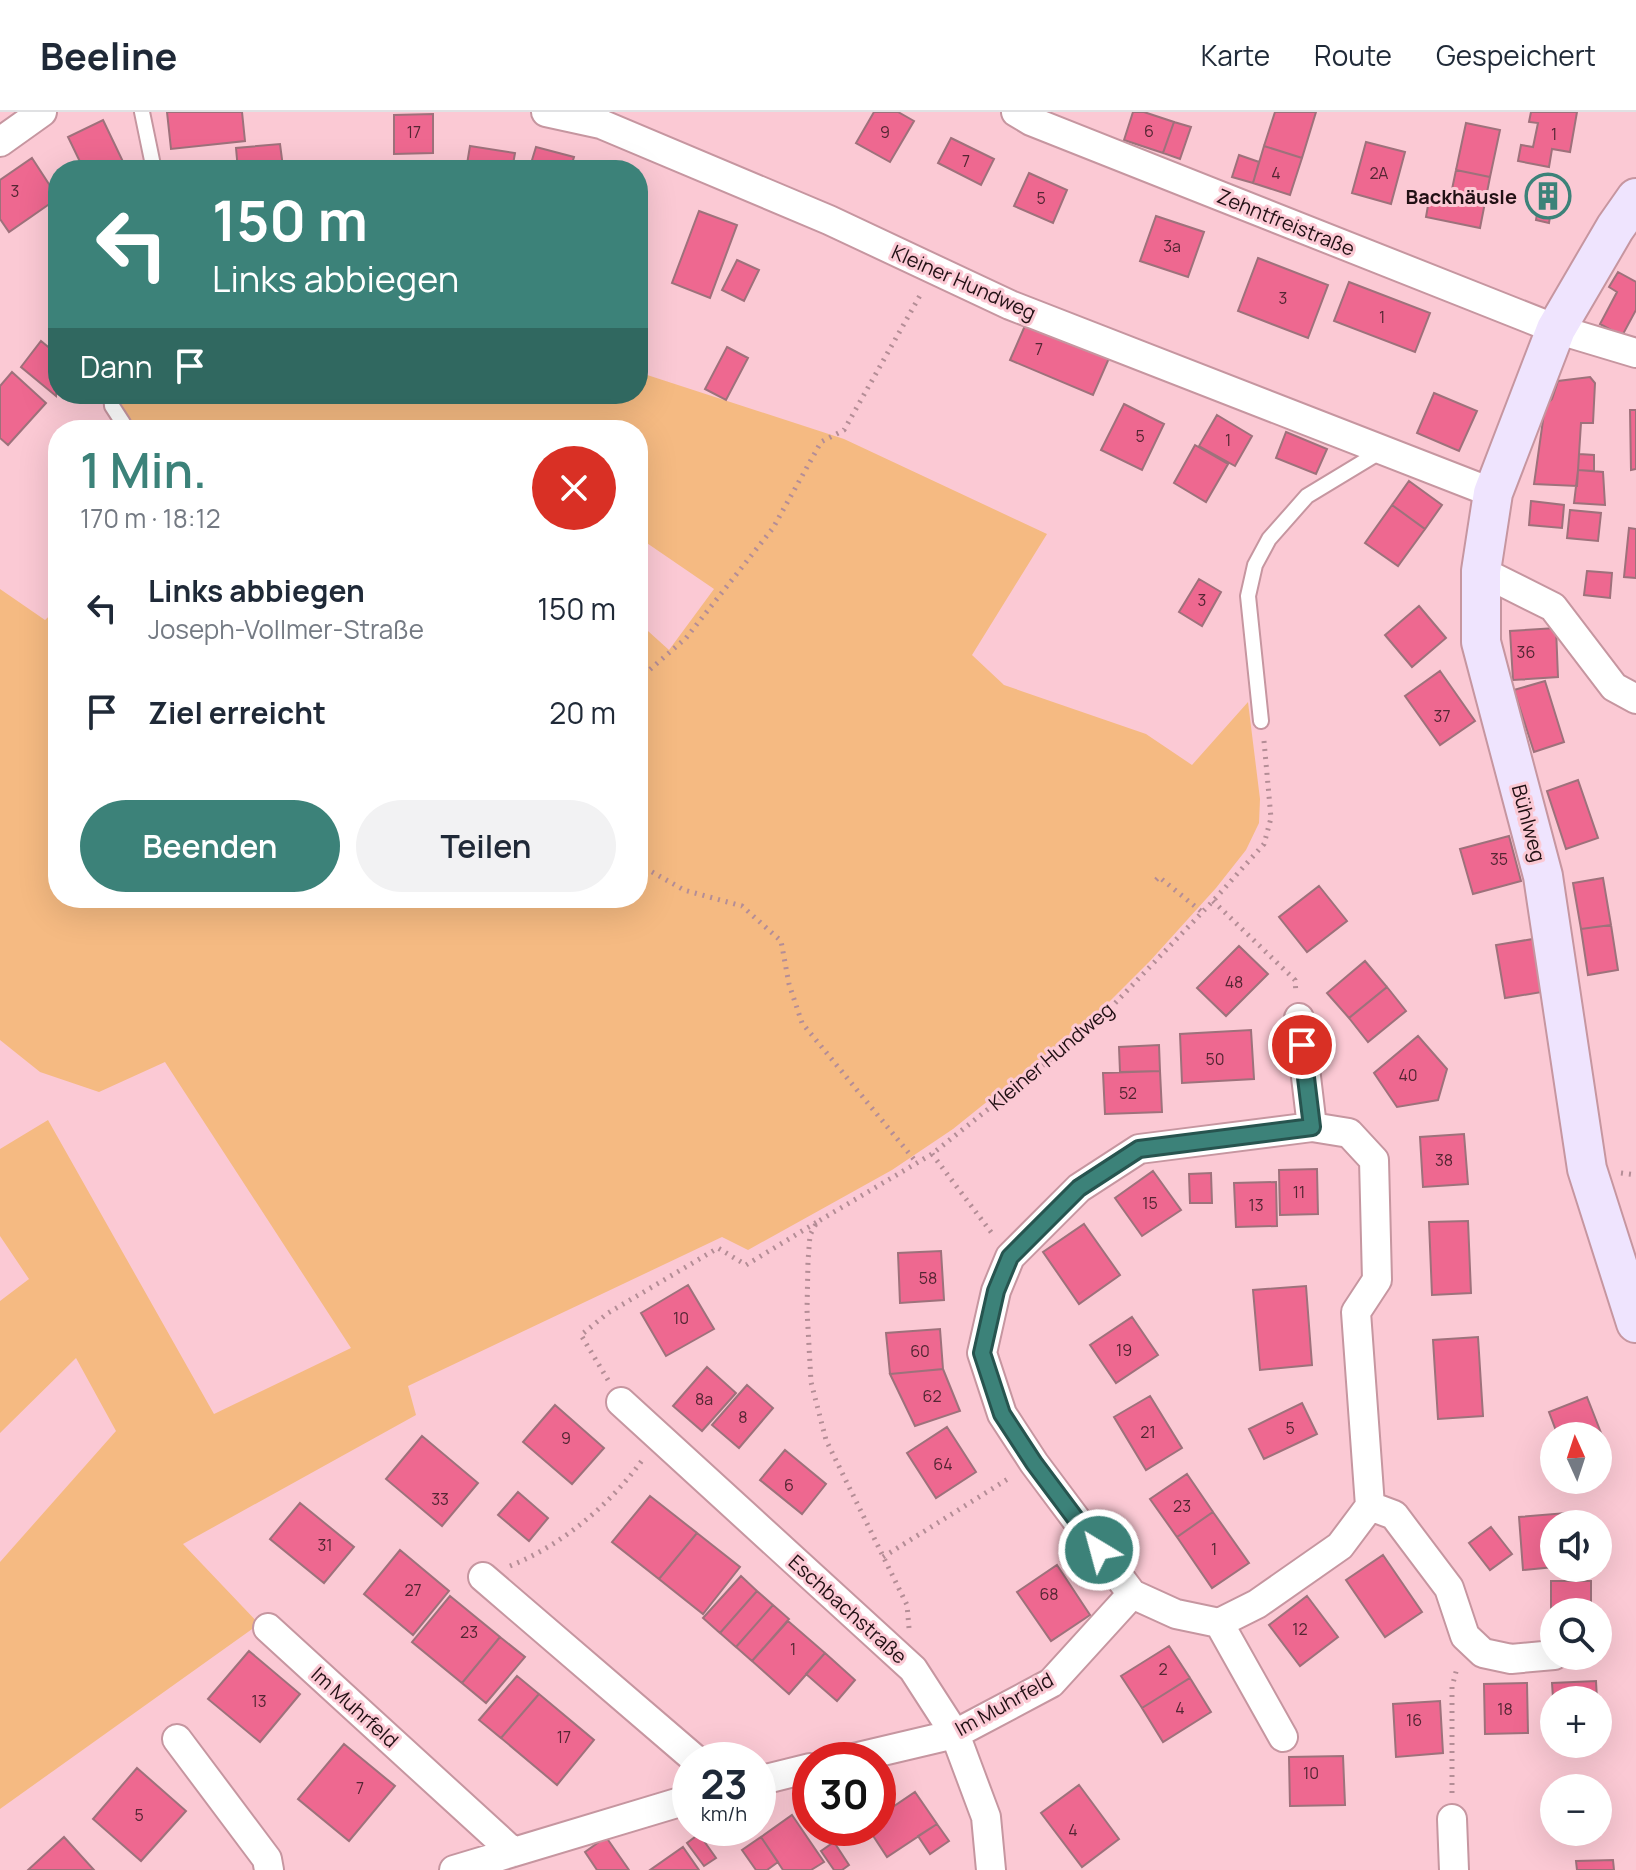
<!DOCTYPE html>
<html lang="de">
<head>
<meta charset="utf-8">
<style>
	:root { --surface:#fff; --page:#f2f2f3; --text:#1f2937; --muted:#747a83; --line:#e0e1e3; --accent:#3c8279 }
	body { margin:0; font-family:Manrope,sans-serif; background:var(--page); color:var(--text); height:100vh; display:flex; flex-direction:column; font-size:30px; white-space:nowrap }
	* { box-sizing:border-box; margin:0 }
	p { font-size:26px; color:var(--muted) }
	.icon { flex:none; width:44px; height:44px; fill:none; stroke:currentColor; stroke-width:2; stroke-linecap:round; stroke-linejoin:round }
	.map { position:relative; flex:1; overflow:hidden }
	.panel { position:absolute; left:48px; top:308px; width:600px; height:488px; display:flex; flex-direction:column; background:var(--surface); border-radius:32px; box-shadow:0 8px 32px #0002 }
	.panel>* { flex:none }
	.guide { position:absolute; left:48px; top:48px; width:600px; height:244px; border-radius:32px; box-shadow:0 8px 32px #0002; background:#3c8279; color:#fff; overflow:hidden }
	.needle { width:52px; rotate:357deg }
	.buttons { position:absolute; left:1540px; top:1310px; display:grid; gap:16px }
	.buttons a { display:grid; place-items:center; width:72px; height:72px; border-radius:50%; background:var(--surface); box-shadow:0 8px 32px #0002; font-size:40px }
	.speed { position:absolute; left:672px; top:1630px; display:flex; gap:16px; font-size:40px; font-weight:700; text-align:center }
	.speed>* { display:grid; place-content:center; width:104px; height:104px; border-radius:50%; background:var(--surface); box-shadow:0 8px 32px #0002; line-height:1 }
	.speed small { font-size:20px; font-weight:400 }
	.speed .limit { border:12px solid #d22; background:#fff; color:#111 }
	.pin { position:absolute; display:grid; place-items:center; width:68px; height:68px; color:#fff; margin:-34px; border:4px solid #fff; border-radius:50%; box-shadow:0 2px 8px #0007 }
	.me { position:absolute; width:88px; margin:-44px; rotate:323deg; stroke-linejoin:round; filter:drop-shadow(0 0 6px #0008) }
	.turn { display:flex; align-items:center; gap:28px; height:168px; padding:0 32px; font-size:36px }
	.turn .icon { width:104px; height:104px; stroke-width:2.5 }
	.turn b { display:block; font-size:56px; line-height:68px }
	.then { display:flex; align-items:center; height:76px; padding:0 32px; background:#0003; gap:16px; font-size:30px }
	.round { display:grid; place-items:center; flex:none; width:84px; height:84px; border-radius:42px; background:var(--page) }
	.overview { display:flex; align-items:center; justify-content:space-between; height:136px; padding:0 32px }
	h1 { font-size:48px; font-weight:600; line-height:60px; color:var(--accent) }
	.action { display:flex; gap:16px; margin-top:auto; padding:16px 32px }
	.action a { flex:1; height:92px; border-radius:48px; background:var(--accent); color:#fff; font-size:32px; font-weight:600; line-height:92px; text-align:center }
	.action a+a { background:var(--page); color:var(--text) }
	ul { padding:0; list-style:none }
	li { display:flex; align-items:center; gap:24px; height:104px; padding:0 32px }
	li div { flex:1 }
	li b { display:block; font-size:30px }
	li em { font-style:normal }
	header { display:flex; align-items:center; gap:48px; box-sizing:border-box; height:112px; padding:0 40px; background:var(--surface); border-bottom:2px solid var(--line) }
	header strong { font-size:38px }
	nav { display:flex; gap:44px; margin-inline-start:auto; font-size:28px }
	.map>svg:first-child { display:block }
	.green { fill:#f5ba82 }
	.building { fill:#ee6890; stroke:#9e717b; stroke-width:2 }
	.lines { fill:none; stroke-linecap:round; stroke-linejoin:round }
	.lane-casing { stroke:#c696a0; stroke-width:18 }
	.street-casing { stroke:#c696a0; stroke-width:32 }
	.secondary-casing { stroke:#c696a0; stroke-width:42 }
	.path { stroke:#b48d96; stroke-width:5; stroke-dasharray:2 6; stroke-linecap:butt }
	.lane { stroke:#fff; stroke-width:14 }
	.street { stroke:#fff; stroke-width:28 }
	.secondary { stroke:#efe4fe; stroke-width:38 }
	.route-casing { stroke:#27544f; stroke-width:20 }
	.route { stroke:#3c8279; stroke-width:14 }
	.labels { text-anchor:middle; dominant-baseline:central; stroke-width:6; stroke-linejoin:round; paint-order:stroke }
	.number-label { font-size:16px; fill:#542633 }
	.poi-label { font-size:20px; font-weight:bold; fill:#211014; stroke:#fbc9d4; text-anchor:end }
	.street-label { font-size:20px; fill:#211014; stroke:#fbc9d4 }
</style>
</head>
<body>
<header>
<strong>Beeline</strong>
<nav><a>Karte</a><a>Route</a><a>Gespeichert</a></nav>
</header>
<div class="map">
<svg width="1636" height="1758" viewBox="0 0 1636 1758">
	<rect width="100%" height="100%" fill="#fbc9d4"/>
	<!-- green -->
	<path class="green" d="M638,260l206,67 203,95 -75,121 32,30 142,49 46,31 56,-63 12,97 -1,24 -13,27 -30,38 -66,73 -50,50 -147,118 -61,41 -144,80 -26,-13 -314,149 8,29 -233,129 76,80 -259,185v-247l116,-131 -40,-73 -76,75v-132l29,-22 -29,-43v-87l48,-29 166,294 137,-66 -186,-286 -66,30 -59,-20 -40,-32v-451l45,31 13,-12v290h580v-276l31,28 45,-61 -76,-52v-107h-497l-15,-10 -11,-21 2,-5h521z"/>
	<!-- building -->
	<path class="building" d="M167,0h75l3,29 -74,8z
		M874,0h24l16,9 -24,41 -34,-19z
		M1133,0h11l30,10 -11,31 -39,-13z
		M1275,0h41l-14,46 -38,-12z
		M1531,0h46l-7,40 -18,-3 -3,18 -31,-6 3,-16 12,2 5,-24 -9,-1z
		M433,2v39l-39,1v-39z
		M103,8l24,50h-43l-16,-33z
		M1174,10l17,5 -11,32 -17,-6z
		M1466,11l34,7 -10,47 -34,-7z
		M951,26l43,21 -13,26 -43,-22z
		M1366,30l39,10 -14,52 -39,-11z
		M280,32l3,23 -45,3 -2,-22z
		M470,34l45,7 -3,17h-46z
		M1264,34l38,12 -12,37 -37,-12z
		M536,35l38,10 -4,13h-41z
		M1239,43l20,7 -6,21 -21,-6z
		M32,46l26,40 -49,34 -9,-13v-39z
		M1456,58l34,7 -10,51 -54,-11 4,-23 20,5z
		M1029,61l38,17 -14,33 -39,-17z
		M1539,69l22,3 -4,27h-6l-2,12 -13,-3 2,-12h-4z
		M699,99l38,14 -27,73 -38,-15z
		M1156,104l48,16 -16,45 -48,-16z
		M1258,146l70,27 -20,53 -70,-27z
		M737,148l22,10 -15,31 -22,-11z
		M1618,160l18,10v28l-14,26 -22,-12 17,-32 -8,-5z
		M1349,170l81,31 -15,39 -81,-31z
		M1027,209l83,35 -17,39 -83,-35z
		M41,229l17,14 -2,41 -35,-29z
		M727,235l21,11 -22,42 -21,-11z
		M12,260l34,31 -38,42 -8,-7v-52z
		M1590,265l5,6 -2,40h-12l-4,63 -43,-2 11,-78 7,-7 6,-18z
		M1434,281l43,18 -18,40 -42,-18z
		M1124,292l40,20 -22,46 -41,-20z
		M1630,298h6v59l-5,1z
		M1217,303l35,21 -17,30 -36,-20z
		M1286,320l41,17 -11,25 -40,-16z
		M1195,333l33,19 -22,38 -32,-19z
		M1579,342l15,1v16l-16,-1z
		M1578,358l25,2 2,33 -31,-2z
		M1409,369l33,24 -17,24 -33,-24z
		M1531,389l33,4 -2,23 -33,-3z
		M1392,393l33,24 -27,37 -33,-23z
		M1570,398l31,3 -3,28 -31,-3z
		M1629,416l7,1v49l-12,-1z
		M1587,459l25,2 -2,25 -26,-3z
		M1199,467l22,13 -19,34 -23,-14z
		M1419,494l27,32 -34,29 -27,-32z
		M1556,516l2,49 -45,3 -3,-49z
		M1440,559l35,50 -35,24 -35,-49z
		M1545,569l19,61 -30,10 -20,-62z
		M1578,668l20,58 -32,11 -19,-58z
		M1509,724l12,45 -48,13 -13,-45z
		M1603,766l8,47 -30,4 -8,-46z
		M1319,774l28,35 -40,31 -28,-35z
		M1611,813l7,45 -30,5 -7,-46z
		M1533,827l9,53 -37,6 -9,-53z
		M1239,834l29,28 -42,42 -29,-28z
		M1365,849l22,26 -38,31 -22,-25z
		M1387,875l19,24 -38,31 -19,-24z
		M1251,918l3,49 -72,4 -2,-49z
		M1418,924l29,33 -9,31 -41,7 -23,-34z
		M1159,933l1,26 -40,1 -1,-25z
		M1160,959l2,41 -57,2 -2,-41z
		M1464,1022l4,50 -45,3 -3,-50z
		M1317,1057l1,45 -38,1 -1,-45z
		M1153,1059l28,39 -39,26 -27,-38z
		M1211,1061l1,30h-22l-1,-29z
		M1276,1070l1,44 -41,1 -2,-44z
		M1468,1109l3,72 -39,2 -3,-73z
		M1084,1112l36,51 -41,29 -36,-52z
		M941,1139l3,49 -44,3 -2,-50z
		M688,1173l26,44 -48,27 -25,-43z
		M1306,1174l6,79 -52,5 -7,-80z
		M1132,1205l26,38 -42,28 -26,-38z
		M940,1217l3,40 -53,5 -4,-41z
		M1478,1225l5,79 -45,3 -5,-79z
		M707,1255l29,26 -34,38 -29,-25z
		M943,1257l17,42 -45,15 -25,-52z
		M747,1273l26,23 -34,40 -27,-23z
		M1150,1284l32,52 -36,22 -32,-53z
		M1587,1285l18,46 -7,2v-9h-40l-9,-24z
		M1302,1291l15,31 -53,25 -15,-30z
		M555,1293l49,43 -32,36 -49,-42z
		M947,1315l29,45 -40,26 -29,-45z
		M422,1324l56,47 -36,43 -56,-47z
		M785,1338l41,34 -24,30 -42,-34z
		M1187,1362l26,38 -36,25 -27,-38z
		M518,1380l30,26 -19,23 -31,-26z
		M650,1384l47,37 -38,46 -47,-37z
		M300,1391l54,44 -30,36 -54,-44z
		M1213,1400l36,51 -37,25 -35,-51z
		M1566,1401l1,11h-13v43l-31,3 -4,-53z
		M1491,1415l21,27 -22,16 -21,-27z
		M697,1421l43,34 -37,47 -44,-35z
		M400,1438l49,41 -36,44 -49,-41z
		M1383,1443l39,57 -37,25 -39,-57z
		M1057,1453l33,50 -39,26 -34,-49z
		M741,1464l16,15 -37,42 -17,-15z
		M1551,1469h40v31h-37v5h-3z
		M757,1479l16,14 -37,42 -16,-14z
		M450,1484l50,41 -38,46 -50,-41z
		M1307,1484l31,41 -38,29 -31,-41z
		M773,1493l16,14 -37,42 -16,-14z
		M788,1509l37,32 -36,41 -37,-33z
		M500,1525l25,20 -39,46 -24,-20z
		M1169,1534l21,32 -48,30 -21,-32z
		M249,1539l51,43 -40,48 -52,-43z
		M825,1541l30,27 -18,21 -31,-27z
		M517,1564l22,18 -38,44 -22,-18z
		M1190,1566l21,34 -48,30 -21,-34z
		M1596,1569l1,19h-43v13l-2,-30z
		M1527,1571l1,50 -43,1 -1,-50z
		M539,1582l55,46 -37,45 -56,-47z
		M1440,1589l3,52 -47,4 -3,-53z
		M344,1632l51,42 -46,55 -51,-42z
		M1343,1644l2,49 -55,1 -1,-49z
		M137,1656l49,43 -45,50 -48,-42z
		M1079,1673l40,54 -37,28 -41,-54z
		M915,1680l22,32 -50,33 -19,-29h10v-11z
		M792,1703l32,47 -13,8h-28l-22,-33z
		M937,1712l12,17 -19,13 -12,-18z
		M699,1722l17,24 -12,8 -17,-23z
		M64,1725l30,33h-66z
		M606,1725l23,33h-32l-12,-18z
		M761,1725l17,25 -11,8h-11l-14,-20z
		M834,1730l15,23 -7,5h-8l-13,-19z
		M683,1735l16,23h-49z
		M1613,1748l1,10h-37l-1,-9z"/>
	<g class="lines">
		<!-- lane casing -->
		<g class="lane-casing">
			<path id="lane" d="M142,0l12,58
				M111,282l1,12 11,17
				M1261,609l-13,-125 7,-31 14,-26 38,-43 76,-46"/>
		</g>
		<!-- street casing -->
		<g class="street-casing">
			<path id="street" d="M546,0l55,12 228,96 181,85 483,188
				M1016,0l15,9 525,208 80,24
				M0,30l42,-30
				M1481,459l72,36 61,80 22,12
				M1299,906l13,109
				M1312,1015l37,6 25,27 3,120 -21,32 14,194 -30,40 -83,58 -38,19 -43,-9 -44,-20 -98,-131 -32,-49 -20,-61 14,-62 14,-34 69,-69 60,-39z
				M621,1290l292,267 42,65 31,83 5,53
				M1370,1394l24,9 55,73 16,48 18,17 28,6 43,-4
				M483,1465l213,183
				M1219,1511l64,114
				M268,1516l245,224
				M177,1627l90,120 2,11
				M845,1648l110,-26 96,-51 81,-89
				M758,1669l52,-13
				M1452,1707l2,51
				M454,1758l236,-71"/>
		</g>
		<!-- secondary casing -->
		<g class="secondary-casing">
			<path id="secondary" d="M1636,86l-21,30 -59,101 -63,164 -12,78v71l62,234 44,293 49,154"/>
		</g>
		<!-- path -->
		<path class="path" d="M638,568l48,-42 87,-110 48,-86 23,-12 78,-138
			M638,752l46,26 58,16 39,35 8,43 13,39 115,140
			M1156,768l3,-3 43,35
			M1213,789l82,79 1,13
			M932,1042l62,82
			M1621,1061l15,2
			M608,1268l-27,-45 27,-22 110,-65 28,17 71,-43
			M883,1445l128,-80
			M510,1454c52,-21 100,-61 133,-107
			M909,1516l-2,-23 -81,-165 -15,-58 -4,-72 1,-49 2,-26 7,-13 115,-68 165,-132 116,-121 51,-57 7,-26 -7,-77
			M1452,1681v-106l5,-19"/>
		<!-- lane -->
		<use href="#lane" class="lane"/>
		<!-- street -->
		<use href="#street" class="street"/>
		<!-- secondary -->
		<use href="#secondary" class="secondary"/>
	</g>
	<g class="lines">
		<!-- route casing -->
		<g class="route-casing">
			<path id="route" d="M1099,1438l-65,-87 -32,-49 -20,-61 14,-62 14,-34 69,-69 60,-39 173,-22 -10,-82"/>
		</g>
		<!-- route -->
		<use href="#route" class="route"/>
	</g>
	<!-- icons -->
	<defs>
		<g id="building-ring" transform="scale(2.3)"><circle r="9.5" fill="#fbc9d4" stroke="#3c8279" stroke-width="1.5"/><path d="M-4-6H4V6H1V3H-1V6H-4ZM-2.5-4.3h1.7v1.8h-1.7ZM.8-4.3h1.7v1.8H.8ZM-2.5-1h1.7V.8h-1.7ZM.8-1h1.7V.8H.8Z" fill="#3c8279"/></g>
	</defs>
	<g fill-rule="evenodd">
		<use href="#building-ring" x="1548" y="84"/>
	</g>
	<g class="labels">
		<!-- number labels -->
		<g class="number-label">
			<text x="1149" y="19">6</text>
			<text x="414" y="20">17</text>
			<text x="885" y="20">9</text>
			<text x="1554" y="22">1</text>
			<text x="966" y="49">7</text>
			<text x="1276" y="61">4</text>
			<text x="1379" y="61">2A</text>
			<text x="15" y="79">3</text>
			<text x="1041" y="86">5</text>
			<text x="1172" y="134">3a</text>
			<text x="1283" y="186">3</text>
			<text x="1382" y="205">1</text>
			<text x="1039" y="237">7</text>
			<text x="1140" y="324">5</text>
			<text x="1228" y="328">1</text>
			<text x="1202" y="488">3</text>
			<text x="1526" y="540">36</text>
			<text x="1442" y="604">37</text>
			<text x="1499" y="747">35</text>
			<text x="1234" y="870">48</text>
			<text x="1215" y="947">50</text>
			<text x="1408" y="963">40</text>
			<text x="1128" y="981">52</text>
			<text x="1444" y="1048">38</text>
			<text x="1299" y="1080">11</text>
			<text x="1150" y="1091">15</text>
			<text x="1256" y="1093">13</text>
			<text x="928" y="1166">58</text>
			<text x="681" y="1206">10</text>
			<text x="1124" y="1238">19</text>
			<text x="920" y="1239">60</text>
			<text x="932" y="1284">62</text>
			<text x="704" y="1287">8a</text>
			<text x="743" y="1305">8</text>
			<text x="1290" y="1316">5</text>
			<text x="1148" y="1320">21</text>
			<text x="566" y="1326">9</text>
			<text x="943" y="1352">64</text>
			<text x="789" y="1373">6</text>
			<text x="440" y="1387">33</text>
			<text x="1182" y="1394">23</text>
			<text x="325" y="1433">31</text>
			<text x="1214" y="1437">1</text>
			<text x="413" y="1478">27</text>
			<text x="1049" y="1482">68</text>
			<text x="1300" y="1517">12</text>
			<text x="469" y="1520">23</text>
			<text x="793" y="1537">1</text>
			<text x="1163" y="1557">2</text>
			<text x="259" y="1589">13</text>
			<text x="1180" y="1596">4</text>
			<text x="1505" y="1597">18</text>
			<text x="1414" y="1608">16</text>
			<text x="564" y="1625">17</text>
			<text x="1311" y="1661">10</text>
			<text x="360" y="1676">7</text>
			<text x="139" y="1703">5</text>
			<text x="1073" y="1718">4</text>
		</g>
		<!-- poi labels -->
		<g class="poi-label">
			<text x="1517" y="84">Backhäusle</text>
		</g>
		<!-- street labels -->
		<g class="street-label">
			<text transform="translate(1286 110) rotate(22)">Zehntfreistraße</text>
			<text transform="translate(964 170) rotate(24)">Kleiner Hundweg</text>
			<text transform="translate(1529 711) rotate(75)">Bühlweg</text>
			<text transform="translate(1051 944) rotate(-40)">Kleiner Hundweg</text>
			<text transform="translate(848 1497) rotate(42)">Eschbachstraße</text>
			<text transform="translate(1004 1592) rotate(-29)">Im Muhrfeld</text>
			<text transform="translate(355 1595) rotate(42)">Im Muhrfeld</text>
		</g>
	</g>
</svg>
<div class="buttons">
<a><svg class="needle" viewBox="-14 -14 28 28"><path d="M0-13l5 13h-10z" fill="#e53935"/><path d="M0 13l5-13h-10z" fill="#747a83"/></svg></a>
<a><svg class="icon" aria-label="sound" viewBox="0 0 24 24"><path d="M4 9h4l5-4v14l-5-4H4zM17 9q2 3 0 6"/></svg></a>
<a><svg class="icon" aria-label="search" viewBox="0 0 24 24"><circle cx="10" cy="10" r="6"/><path d="M15 15l6 6"/></svg></a>
<a>+</a>
<a>−</a>
</div>
<div class="speed"><div>23<small>km/h</small></div><div class="limit">30</div></div>
<div class="pin" style="left:1302px;top:933px;background:#d93025"><svg class="icon" aria-label="arrive" viewBox="0 0 24 24"><path d="M6 21V4h12l-3 4 3 4H6"/></svg></div>
<svg class="me" style="left:1099px;top:1438px" viewBox="-20 -20 40 40"><circle r="17" fill="#3c8279" stroke="#fff" stroke-width="3"/><path d="M0-11L8 9 0 5-8 9z" fill="#fff"/></svg>
<div class="guide">
<div class="turn"><svg class="icon" aria-label="left" viewBox="0 0 24 24"><path d="M17 20v-9H6M10 6l-5 5 5 5"/></svg><div><b>150 m</b>Links abbiegen</div></div>
<div class="then">Dann<svg class="icon" aria-label="arrive" viewBox="0 0 24 24"><path d="M6 21V4h12l-3 4 3 4H6"/></svg></div>
</div>
<section class="panel">
<div class="overview"><div><h1>1 Min.</h1><p>170 m · 18:12</p></div><a class="round" style="background:#d93025;color:#fff"><svg class="icon" aria-label="close" viewBox="0 0 24 24"><path d="M6 6l12 12M18 6L6 18"/></svg></a></div>
<ul>
<li><svg class="icon" aria-label="left" viewBox="0 0 24 24"><path d="M17 20v-9H6M10 6l-5 5 5 5"/></svg><div><b>Links abbiegen</b><p>Joseph-Vollmer-Straße</p></div><em>150 m</em></li>
<li><svg class="icon" aria-label="arrive" viewBox="0 0 24 24"><path d="M6 21V4h12l-3 4 3 4H6"/></svg><div><b>Ziel erreicht</b></div><em>20 m</em></li>
</ul>
<div class="action"><a>Beenden</a><a>Teilen</a></div>
</section>
</div>
</body>
</html>
